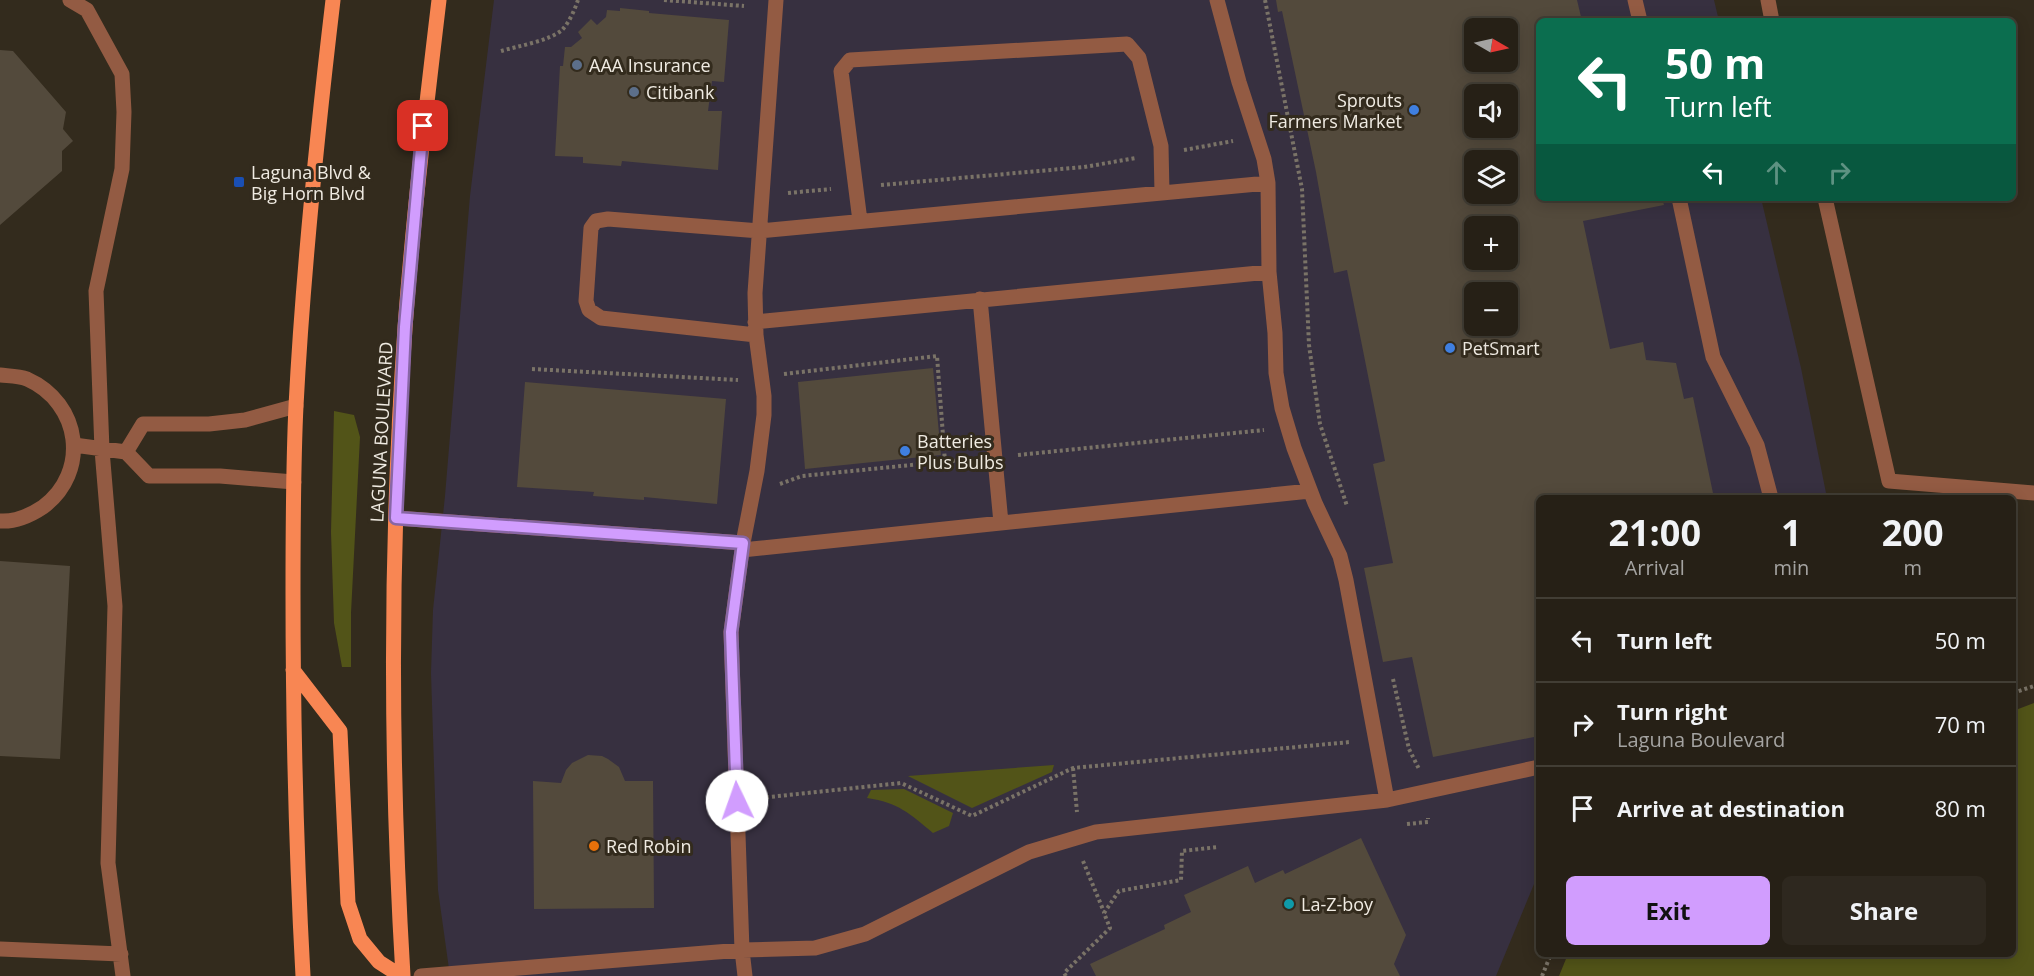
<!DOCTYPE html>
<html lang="en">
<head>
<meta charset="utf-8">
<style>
	:root { --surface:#262016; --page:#2e281f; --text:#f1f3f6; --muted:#a4a3a1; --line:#423e35; --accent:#d19dfe }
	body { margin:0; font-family:"Open Sans",sans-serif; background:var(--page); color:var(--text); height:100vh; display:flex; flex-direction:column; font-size:22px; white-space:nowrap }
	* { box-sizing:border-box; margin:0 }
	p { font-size:20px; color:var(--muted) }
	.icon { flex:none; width:33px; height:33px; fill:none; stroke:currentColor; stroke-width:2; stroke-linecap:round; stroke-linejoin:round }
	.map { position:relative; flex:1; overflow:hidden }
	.drawer { position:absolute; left:1536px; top:495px; width:480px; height:462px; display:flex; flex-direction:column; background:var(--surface); border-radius:9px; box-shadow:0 3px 15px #0003,0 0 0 2px var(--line) }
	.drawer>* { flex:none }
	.hud { position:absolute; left:1536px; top:18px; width:480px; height:183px; border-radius:9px; box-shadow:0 3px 15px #0003,0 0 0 2px var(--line); background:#0b6e4f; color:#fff; overflow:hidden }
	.needle { width:39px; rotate:99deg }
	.tools { position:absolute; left:1464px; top:18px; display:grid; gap:12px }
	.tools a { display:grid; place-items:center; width:54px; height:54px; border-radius:9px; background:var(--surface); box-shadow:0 3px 15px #0003,0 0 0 2px var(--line); font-size:30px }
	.pin { position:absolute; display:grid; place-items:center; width:51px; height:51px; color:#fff; margin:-26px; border-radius:12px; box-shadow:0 3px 9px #0006 }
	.me { position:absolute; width:66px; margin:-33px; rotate:357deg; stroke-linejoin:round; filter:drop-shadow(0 0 4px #0008) }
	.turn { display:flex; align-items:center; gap:21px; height:126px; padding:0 30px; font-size:27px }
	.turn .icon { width:78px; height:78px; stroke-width:2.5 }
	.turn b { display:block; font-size:42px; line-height:51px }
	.lanes { display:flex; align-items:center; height:57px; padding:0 30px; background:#0003; justify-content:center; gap:30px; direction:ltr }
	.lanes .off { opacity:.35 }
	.eta { display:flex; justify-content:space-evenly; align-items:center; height:102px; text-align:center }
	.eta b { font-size:36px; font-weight:700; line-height:42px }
	.button { display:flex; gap:12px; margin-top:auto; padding:12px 30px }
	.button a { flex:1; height:69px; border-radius:9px; background:var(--accent); color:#111; font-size:24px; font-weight:700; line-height:69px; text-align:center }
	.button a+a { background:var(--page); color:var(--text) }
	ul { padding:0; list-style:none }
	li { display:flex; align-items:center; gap:18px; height:84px; padding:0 30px; border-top:2px solid var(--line) }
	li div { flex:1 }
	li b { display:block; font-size:22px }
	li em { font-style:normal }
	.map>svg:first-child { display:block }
	.commercial { fill:#373040; fill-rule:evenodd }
	.green { fill:#525418 }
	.building { fill:#534a3c; fill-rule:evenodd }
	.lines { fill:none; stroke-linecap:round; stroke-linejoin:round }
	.path { stroke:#7a7367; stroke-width:4; stroke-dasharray:3 3; stroke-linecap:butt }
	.minor { stroke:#935b43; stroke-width:15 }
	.major { stroke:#f88653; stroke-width:15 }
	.route-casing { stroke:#8866a5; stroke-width:15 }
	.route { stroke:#d19dfe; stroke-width:10 }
	.service-dot { fill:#5c6f8a; stroke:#332b1d; stroke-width:2 }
	.shop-dot { fill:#3f7fe0; stroke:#332b1d; stroke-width:2 }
	.transit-dot { fill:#1a4fb4; stroke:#332b1d; stroke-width:2 }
	.food-dot { fill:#e8710a; stroke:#332b1d; stroke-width:2 }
	.culture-dot { fill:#0f9aa8; stroke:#332b1d; stroke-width:2 }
	.labels { text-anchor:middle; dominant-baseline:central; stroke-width:6; stroke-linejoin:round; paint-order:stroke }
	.poi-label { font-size:18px; fill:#f0ebe2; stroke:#332b1d; text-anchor:start }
	.street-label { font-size:18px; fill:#f0ebe2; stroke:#332b1d }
</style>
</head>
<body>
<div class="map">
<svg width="2034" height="976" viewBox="0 0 2034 976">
	<rect width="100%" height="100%" fill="#332b1d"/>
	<!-- commercial -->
	<path class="commercial" d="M494,0h1220l5,21h-180v177h222l40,170 26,130h-288v374l-43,104h-1046l-12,-86 -7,-217 2,-63 12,-114 25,-300zM1474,28h34v34h-34zM1474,94h34v34h-34zM1474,160h34v34h-34zM1474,226h34v34h-34zM1474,292h34v34h-34z"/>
	<!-- green -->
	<path class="green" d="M334,411l20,4 6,22 -9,176v54h-9l-8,-44 -3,-91z
		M2034,703v273h-475l9,-22h445v-243z
		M1054,765l-2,7 -80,36 -64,-32z
		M904,789l49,24 -4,13 -16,7c-24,-20 -34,-30 -66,-35l4,-8z"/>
	<!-- building -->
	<path class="building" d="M1276,0h301l5,21h-43v177h123l2,7 -81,16 27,128 33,-7 3,18 30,3 8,36 9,-2 21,101h-175v238l-106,21 -21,-100 -29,5 -19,-94 29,-5 -20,-99 12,-3 -38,-191 -13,3 -18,-101 -34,-161 -4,1zM1474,28h34v34h-34zM1474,94h34v34h-34zM1474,160h34v34h-34zM1474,226h34v34h-34zM1474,292h34v34h-34z
		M620,8l29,3v2l80,7 -5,62 -12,-1 -4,30h14l-4,59 -96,-9 -1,5 -38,-3v-6l-28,-1 5,-90h3l2,-19h6l11,-9 -4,-6 13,-13 6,6 9,-8 1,-7 13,1z
		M0,50l13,1 53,61 -3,17 10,12 -11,10v20l-62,54z
		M933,368l8,87 -136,14 -7,-87z
		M525,382l201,17 -9,105 -73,-7v3l-51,-4 1,-4 -77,-5z
		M0,561l70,5 -10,193 -60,-3z
		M588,755l14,1 6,3 11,8 6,14h28l1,127 -120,1 -1,-128 28,2 5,-13 6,-7z
		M1361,838l45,97 -12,29 6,12h-304l-6,-12 75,-35 -1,-4 27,-13 -7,-17 64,-29 7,17 28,-13 2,4z"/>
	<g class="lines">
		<!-- path -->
		<path class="path" d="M664,0l80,6
			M1265,0l37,189 7,156 11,79 27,82
			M501,51c17,-5 48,-10 61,-21 7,-7 13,-21 16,-30
			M1184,150l49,-9
			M881,185l203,-18 52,-9
			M788,193l43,-4
			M532,369l206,11
			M784,374l153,-18 8,106
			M1018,455l246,-25
			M780,484l22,-8 169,-17
			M1393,679l16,70 10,20
			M2013,693l21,-7
			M1073,768l4,44
			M760,798l141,-15 71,33 101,-48 277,-26
			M1407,824l21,-2v-4
			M1083,861l21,51
			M1066,976l-2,-3 46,-45 -6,-15 15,-22 62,-11 1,-29 36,-4
			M1542,976l9,-22"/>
		<!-- minor -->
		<path class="minor" d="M70,0l17,10 35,64 2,38 -2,57 -26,122 6,159 13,156 -7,257 15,113
			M1217,0l22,82 25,77 4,24 1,89 6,61 1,40 6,35 12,40 21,55 25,53 6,24 41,220
			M1635,0l5,21
			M1768,0l4,21
			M1679,198l34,159 44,88 14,53
			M1825,198l64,283 145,12
			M860,221l-19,-150 9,-11 277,-16 12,14 22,88 1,47
			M980,299l21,224
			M755,322l514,-50
			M756,335l-155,-17 -12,-8 -3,-9 5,-73 5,-7 12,-2 152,12 508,-48
			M0,375c9,1 19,1 27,4 54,24 63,93 16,128 -12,8 -28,15 -43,14
			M74,445l52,7 23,24h71l74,6
			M126,452l17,-28h66l36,-4 51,-14
			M396,518l347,25 14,-72 7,-56v-19l-8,-61 -1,-42 21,-293
			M743,543l-12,89 11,318 3,26
			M742,550l568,-59
			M0,949l121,5
			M421,976l321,-26 73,-2 50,-14 164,-82 67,-20 291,-32 152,-33"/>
		<!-- major -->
		<path class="major" d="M293,670l47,61 8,172 12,36 19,23 22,14
			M303,976c-7,-128 -10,-255 -10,-383 0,-62 0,-125 3,-187 7,-136 21,-271 37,-406
			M403,976c-13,-216 -13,-433 2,-648 8,-110 21,-219 34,-328"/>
	</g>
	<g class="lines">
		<!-- route casing -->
		<g class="route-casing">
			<path id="route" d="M423,126l-18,201 -9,191 347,25 -12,89 6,169"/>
		</g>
		<!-- route -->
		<use href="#route" class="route"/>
	</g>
	<!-- markers -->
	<g class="service-dot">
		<circle cx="577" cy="65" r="6"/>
		<circle cx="634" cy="92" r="6"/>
	</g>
	<g class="shop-dot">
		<circle cx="1414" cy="110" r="6"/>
		<circle cx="1450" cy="348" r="6"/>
		<circle cx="905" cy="451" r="6"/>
	</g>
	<rect class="transit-dot" x="233" y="176" width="12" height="12" rx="3"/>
	<circle class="food-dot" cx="594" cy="846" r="6"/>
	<circle class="culture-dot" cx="1289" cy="904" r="6"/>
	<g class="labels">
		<!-- poi labels -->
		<g class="poi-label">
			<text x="589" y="65">AAA Insurance</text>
			<text x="646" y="92">Citibank</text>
			<text x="1402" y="100" text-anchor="end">Sprouts<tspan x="1402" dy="21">Farmers Market</tspan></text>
			<text x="251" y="172">Laguna Blvd &amp;<tspan x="251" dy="21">Big Horn Blvd</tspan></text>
			<text x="1462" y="348">PetSmart</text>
			<text x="917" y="441">Batteries<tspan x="917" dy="21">Plus Bulbs</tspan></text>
			<text x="606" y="846">Red Robin</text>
			<text x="1301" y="904">La-Z-boy</text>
		</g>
		<!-- street labels -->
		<g class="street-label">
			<text transform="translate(381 432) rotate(-87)">LAGUNA BOULEVARD</text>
		</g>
	</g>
</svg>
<div class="tools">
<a><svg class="needle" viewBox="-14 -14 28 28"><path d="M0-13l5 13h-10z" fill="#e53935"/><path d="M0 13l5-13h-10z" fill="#a4a3a1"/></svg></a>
<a><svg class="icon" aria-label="sound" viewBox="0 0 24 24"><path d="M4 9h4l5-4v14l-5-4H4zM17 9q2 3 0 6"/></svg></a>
<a><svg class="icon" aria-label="layers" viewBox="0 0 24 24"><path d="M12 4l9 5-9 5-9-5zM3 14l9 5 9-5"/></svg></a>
<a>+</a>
<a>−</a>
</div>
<div class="pin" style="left:423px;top:126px;background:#d93025"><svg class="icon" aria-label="arrive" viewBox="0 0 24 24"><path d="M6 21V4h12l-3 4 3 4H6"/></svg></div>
<svg class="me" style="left:737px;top:801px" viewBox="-20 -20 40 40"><circle r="19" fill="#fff"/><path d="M0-13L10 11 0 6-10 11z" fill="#d19dfe"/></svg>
<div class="hud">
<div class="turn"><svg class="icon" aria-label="left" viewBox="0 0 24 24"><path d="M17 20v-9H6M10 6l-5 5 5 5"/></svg><div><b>50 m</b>Turn left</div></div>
<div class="lanes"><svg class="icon" aria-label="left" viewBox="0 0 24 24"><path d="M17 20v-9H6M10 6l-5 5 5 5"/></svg><svg class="icon off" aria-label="ahead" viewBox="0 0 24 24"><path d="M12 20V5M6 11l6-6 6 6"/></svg><svg class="icon off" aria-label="right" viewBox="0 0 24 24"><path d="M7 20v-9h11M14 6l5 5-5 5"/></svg></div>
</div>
<section class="drawer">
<div class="eta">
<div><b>21:00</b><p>Arrival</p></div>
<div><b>1</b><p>min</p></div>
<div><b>200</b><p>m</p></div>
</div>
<ul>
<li><svg class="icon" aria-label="left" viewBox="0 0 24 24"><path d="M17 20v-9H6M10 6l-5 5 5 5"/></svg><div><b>Turn left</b></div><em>50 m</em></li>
<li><svg class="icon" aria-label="right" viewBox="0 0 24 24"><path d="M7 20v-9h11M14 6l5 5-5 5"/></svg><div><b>Turn right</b><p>Laguna Boulevard</p></div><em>70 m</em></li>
<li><svg class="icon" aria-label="arrive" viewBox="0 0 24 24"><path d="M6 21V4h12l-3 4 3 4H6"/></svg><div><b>Arrive at destination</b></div><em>80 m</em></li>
</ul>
<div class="button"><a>Exit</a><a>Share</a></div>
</section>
</div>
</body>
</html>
